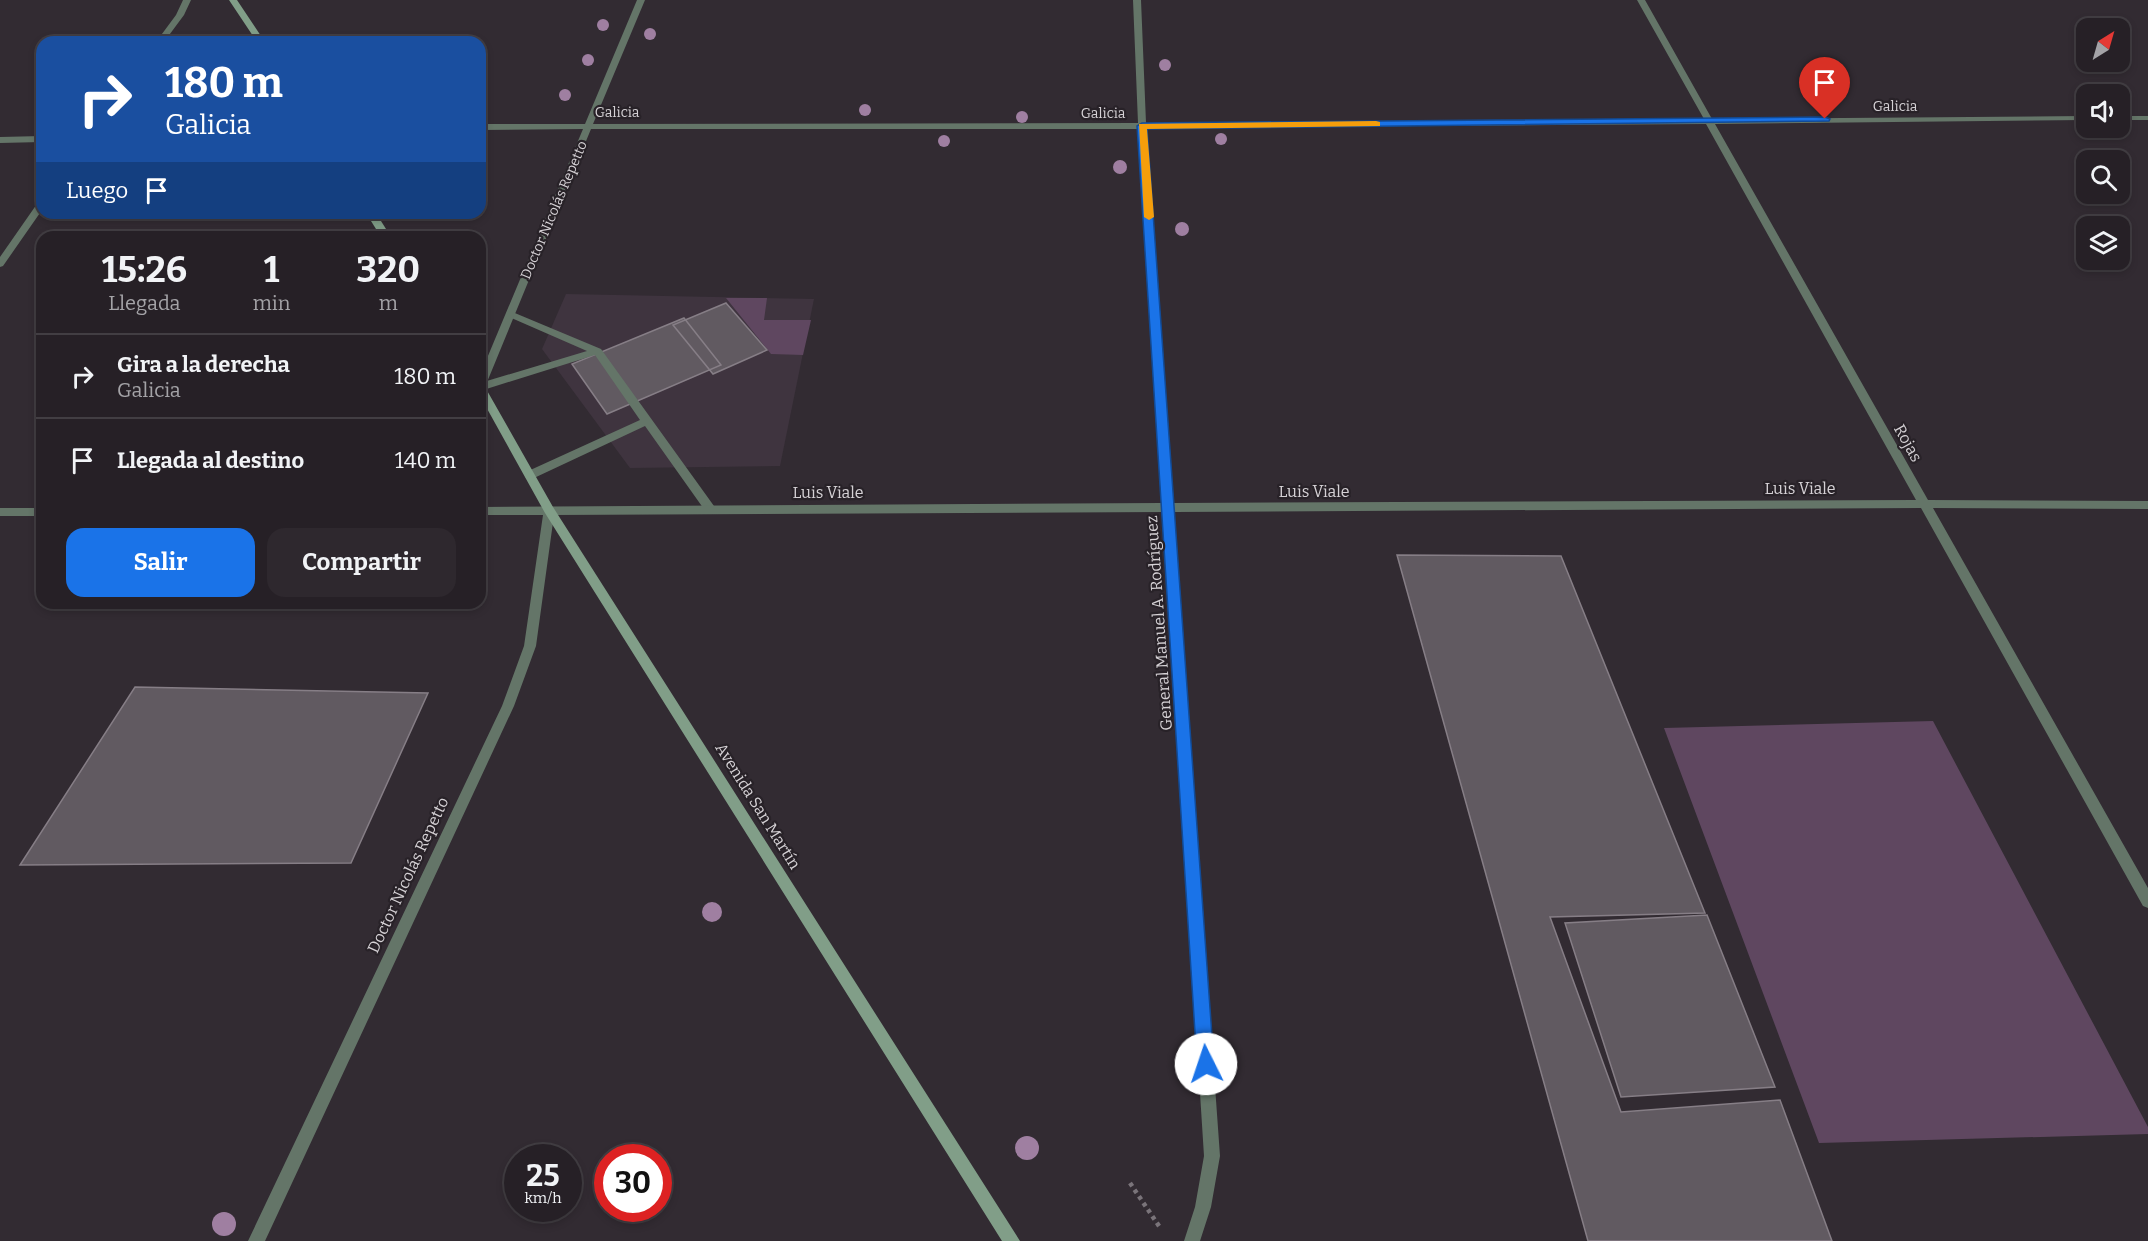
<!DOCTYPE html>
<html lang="es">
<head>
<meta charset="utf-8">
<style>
	:root { --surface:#262026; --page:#2e282e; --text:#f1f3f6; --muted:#a4a3a7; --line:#423e43; --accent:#1a73e8 }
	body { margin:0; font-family:Bitter,serif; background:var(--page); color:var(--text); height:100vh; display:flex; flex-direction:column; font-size:22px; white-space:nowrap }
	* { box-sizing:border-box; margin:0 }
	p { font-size:20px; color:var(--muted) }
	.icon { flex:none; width:33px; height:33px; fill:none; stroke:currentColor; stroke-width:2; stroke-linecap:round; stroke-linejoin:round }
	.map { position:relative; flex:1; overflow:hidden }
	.details { position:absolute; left:36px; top:231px; width:450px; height:378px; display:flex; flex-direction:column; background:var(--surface); border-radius:18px; box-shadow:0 3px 9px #0003,0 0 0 2px var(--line) }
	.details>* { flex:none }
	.guide { position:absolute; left:36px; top:36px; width:450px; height:183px; border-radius:18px; box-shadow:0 3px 9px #0003,0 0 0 2px var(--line); background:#1a4fa0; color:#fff; overflow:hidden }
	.needle { width:39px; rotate:37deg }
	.tools { position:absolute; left:2076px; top:18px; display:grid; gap:12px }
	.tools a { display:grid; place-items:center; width:54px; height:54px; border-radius:12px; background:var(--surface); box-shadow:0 3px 9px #0003,0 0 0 2px var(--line); font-size:30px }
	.speed { position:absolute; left:504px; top:1144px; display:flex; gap:12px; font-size:30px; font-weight:700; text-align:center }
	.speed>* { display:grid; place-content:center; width:78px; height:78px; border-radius:50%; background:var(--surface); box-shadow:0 3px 9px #0003,0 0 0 2px var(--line); line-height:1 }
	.speed small { font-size:15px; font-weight:400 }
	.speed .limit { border:9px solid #d22; background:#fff; color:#111 }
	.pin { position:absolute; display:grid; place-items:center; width:51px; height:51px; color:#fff; margin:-62px -26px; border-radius:50% 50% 50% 0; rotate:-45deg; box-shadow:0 0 6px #0007 }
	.pin .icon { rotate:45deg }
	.me { position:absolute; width:66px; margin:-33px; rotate:356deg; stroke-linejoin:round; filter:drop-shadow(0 0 4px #0008) }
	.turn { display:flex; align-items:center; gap:21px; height:126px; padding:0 30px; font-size:27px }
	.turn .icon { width:78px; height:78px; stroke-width:2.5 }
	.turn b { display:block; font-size:42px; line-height:51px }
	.then { display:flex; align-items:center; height:57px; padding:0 30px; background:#0003; gap:12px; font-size:22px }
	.eta { display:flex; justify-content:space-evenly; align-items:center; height:102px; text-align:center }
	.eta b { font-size:36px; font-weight:700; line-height:42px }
	.action { display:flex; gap:12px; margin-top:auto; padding:12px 30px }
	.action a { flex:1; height:69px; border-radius:18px; background:var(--accent); color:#fff; font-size:24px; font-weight:700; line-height:69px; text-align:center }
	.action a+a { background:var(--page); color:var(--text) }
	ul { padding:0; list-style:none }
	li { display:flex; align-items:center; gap:18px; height:84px; padding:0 30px; border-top:2px solid var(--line) }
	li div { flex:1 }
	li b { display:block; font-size:22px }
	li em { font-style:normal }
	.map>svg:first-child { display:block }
	.built { fill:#3f343f }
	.green { fill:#5f4760 }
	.building { fill:#615a61; stroke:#867e86; stroke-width:1.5 }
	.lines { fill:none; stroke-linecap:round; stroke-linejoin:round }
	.path { stroke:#7a747a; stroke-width:4.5; stroke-dasharray:4 4; stroke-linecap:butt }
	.service { fill:#647568; fill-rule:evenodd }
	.minor { fill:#647568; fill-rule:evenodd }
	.secondary { fill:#819e88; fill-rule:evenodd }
	.tree { fill:#9f7fa1 }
	.route { fill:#1a73e8; stroke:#114b97; stroke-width:1.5 }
	.slow { fill:#f59e0b }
	.labels { text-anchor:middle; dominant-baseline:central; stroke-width:4.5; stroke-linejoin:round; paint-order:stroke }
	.far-street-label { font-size:14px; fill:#d5d1d5; stroke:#282228 }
	.street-label { font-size:16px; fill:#d5d1d5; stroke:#282228 }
</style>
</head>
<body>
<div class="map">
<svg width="2148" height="1241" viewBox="0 0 2148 1241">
	<rect width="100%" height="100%" fill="#322b32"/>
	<!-- built -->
	<path class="built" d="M566,294l248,5 -34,167 -150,2 -88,-119z"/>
	<!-- green -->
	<path class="green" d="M726,298h41l-3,22h47l-8,35 -32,-1z
		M1933,721l215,406v7l-329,9 -155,-415z"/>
	<!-- building -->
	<path class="building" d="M726,303l41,47 -54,24 -40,-49z
		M684,318l37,47 -114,49 -35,-50z
		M1397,555l164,1 144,357 -155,4 71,195 159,-12 52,141h-244z
		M135,687l293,6 -77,170 -331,2z
		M1707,915l68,172 -154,10 -56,-174z"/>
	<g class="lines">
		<!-- path -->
		<path class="path" d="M1130,1183l31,46"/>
		<!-- service -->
		<path class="service" d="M510,311l91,38 113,157 2,3 -2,3h-8l-61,-86 -111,52h-8l-1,-3 1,-3 114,-52 -45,-65 -115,36v-8l107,-32 -80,-35v-4z"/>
		<!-- minor -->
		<path class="minor" d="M183,0h8l-7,15 -20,27h-8l20,-27z
			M637,0h8l-52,124 545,-1 -5,-123h8l5,123 558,-4 -67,-119h8l67,119 374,-3v4l-371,4 213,376 220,1v8l-215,-1 215,380v20l-5,-2 -222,-398 -747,4 46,644 -9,51 -11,34h-16l11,-34 9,-51 -41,-644 -609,3 -18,131 -22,60 -249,535h-17l254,-535 22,-60 19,-131h-63v-8l682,-4 -24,-374h-547l-106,258 -5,4v-16l103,-246 -103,1v-6h105zM1706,124l210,376 -743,3 -27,-375z
			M2120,116h28v4h-28z
			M42,136v6l-42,1v-6z
			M42,200v10l-39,56 -3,1v-10l39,-56z
			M0,508h42v8h-42z"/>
		<!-- secondary -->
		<path class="secondary" d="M229,0h8l28,42h-8z
			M366,213h10l15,24h-10z
			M480,383l5,4 68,120 467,734h-18l-457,-728 -65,-117z"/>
	</g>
	<!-- trees -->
	<g class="tree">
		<circle cx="603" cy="25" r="6"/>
		<circle cx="650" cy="34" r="6"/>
		<circle cx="588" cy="60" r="6"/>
		<circle cx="1165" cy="65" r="6"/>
		<circle cx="565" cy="95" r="6"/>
		<circle cx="865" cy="110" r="6"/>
		<circle cx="1022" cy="117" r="6"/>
		<circle cx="1221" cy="139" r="6"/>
		<circle cx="944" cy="141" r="6"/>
		<circle cx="1120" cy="167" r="7"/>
		<circle cx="1182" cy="229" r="7"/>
		<circle cx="712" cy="912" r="10"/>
		<circle cx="1027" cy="1148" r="12"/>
		<circle cx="224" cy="1224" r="12"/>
	</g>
	<!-- route -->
	<path class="route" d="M1825,117l5,2 -1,2 -682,8 67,935 -2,6 -6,2 -7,-2 -2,-6 -60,-938 5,-3z"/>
	<!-- slow -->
	<path class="slow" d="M1376,121l4,1v4l-233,3 7,88 -5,3 -5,-3 -5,-93z"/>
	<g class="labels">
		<!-- far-street labels -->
		<g class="far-street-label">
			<text x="1895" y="106">Galicia</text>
			<text x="617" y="112">Galicia</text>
			<text x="1103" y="113">Galicia</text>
			<text transform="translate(554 210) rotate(-67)">Doctor Nicolás Repetto</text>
		</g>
		<!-- street labels -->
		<g class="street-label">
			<text transform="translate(1908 443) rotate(61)">Rojas</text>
			<text x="1800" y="488">Luis Viale</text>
			<text x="1314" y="491">Luis Viale</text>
			<text x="828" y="492">Luis Viale</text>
			<text transform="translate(1159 623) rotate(-94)">General Manuel A. Rodríguez</text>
			<text transform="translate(758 806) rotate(58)">Avenida San Martín</text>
			<text transform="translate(408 875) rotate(-65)">Doctor Nicolás Repetto</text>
		</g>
	</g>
</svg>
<div class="tools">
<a><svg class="needle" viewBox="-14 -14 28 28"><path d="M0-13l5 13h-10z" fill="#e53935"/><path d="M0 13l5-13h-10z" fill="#a4a3a7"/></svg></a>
<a><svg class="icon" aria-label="sound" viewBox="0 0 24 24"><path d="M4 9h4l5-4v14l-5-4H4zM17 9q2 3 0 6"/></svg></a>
<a><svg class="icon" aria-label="search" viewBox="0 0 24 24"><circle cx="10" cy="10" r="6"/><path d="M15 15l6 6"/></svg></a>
<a><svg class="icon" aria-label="layers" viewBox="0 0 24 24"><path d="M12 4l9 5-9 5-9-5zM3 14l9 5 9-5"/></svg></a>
</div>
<div class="speed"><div>25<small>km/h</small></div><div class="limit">30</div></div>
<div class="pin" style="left:1825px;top:119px;background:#d93025"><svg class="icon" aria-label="arrive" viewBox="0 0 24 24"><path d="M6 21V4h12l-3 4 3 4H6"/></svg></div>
<svg class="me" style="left:1206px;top:1064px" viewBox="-20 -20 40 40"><circle r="19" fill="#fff"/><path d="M0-13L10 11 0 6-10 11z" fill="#1a73e8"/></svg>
<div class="guide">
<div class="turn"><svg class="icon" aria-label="right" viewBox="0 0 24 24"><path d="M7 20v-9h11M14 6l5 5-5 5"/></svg><div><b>180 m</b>Galicia</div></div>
<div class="then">Luego<svg class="icon" aria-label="arrive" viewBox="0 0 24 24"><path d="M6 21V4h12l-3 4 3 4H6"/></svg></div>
</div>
<section class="details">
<div class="eta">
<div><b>15:26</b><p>Llegada</p></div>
<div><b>1</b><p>min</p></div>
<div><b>320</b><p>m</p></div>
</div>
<ul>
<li><svg class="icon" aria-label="right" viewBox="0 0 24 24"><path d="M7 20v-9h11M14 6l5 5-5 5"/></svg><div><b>Gira a la derecha</b><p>Galicia</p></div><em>180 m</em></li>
<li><svg class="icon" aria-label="arrive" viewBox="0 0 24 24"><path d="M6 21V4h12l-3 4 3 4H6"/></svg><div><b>Llegada al destino</b></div><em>140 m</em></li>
</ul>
<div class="action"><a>Salir</a><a>Compartir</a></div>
</section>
</div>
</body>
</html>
